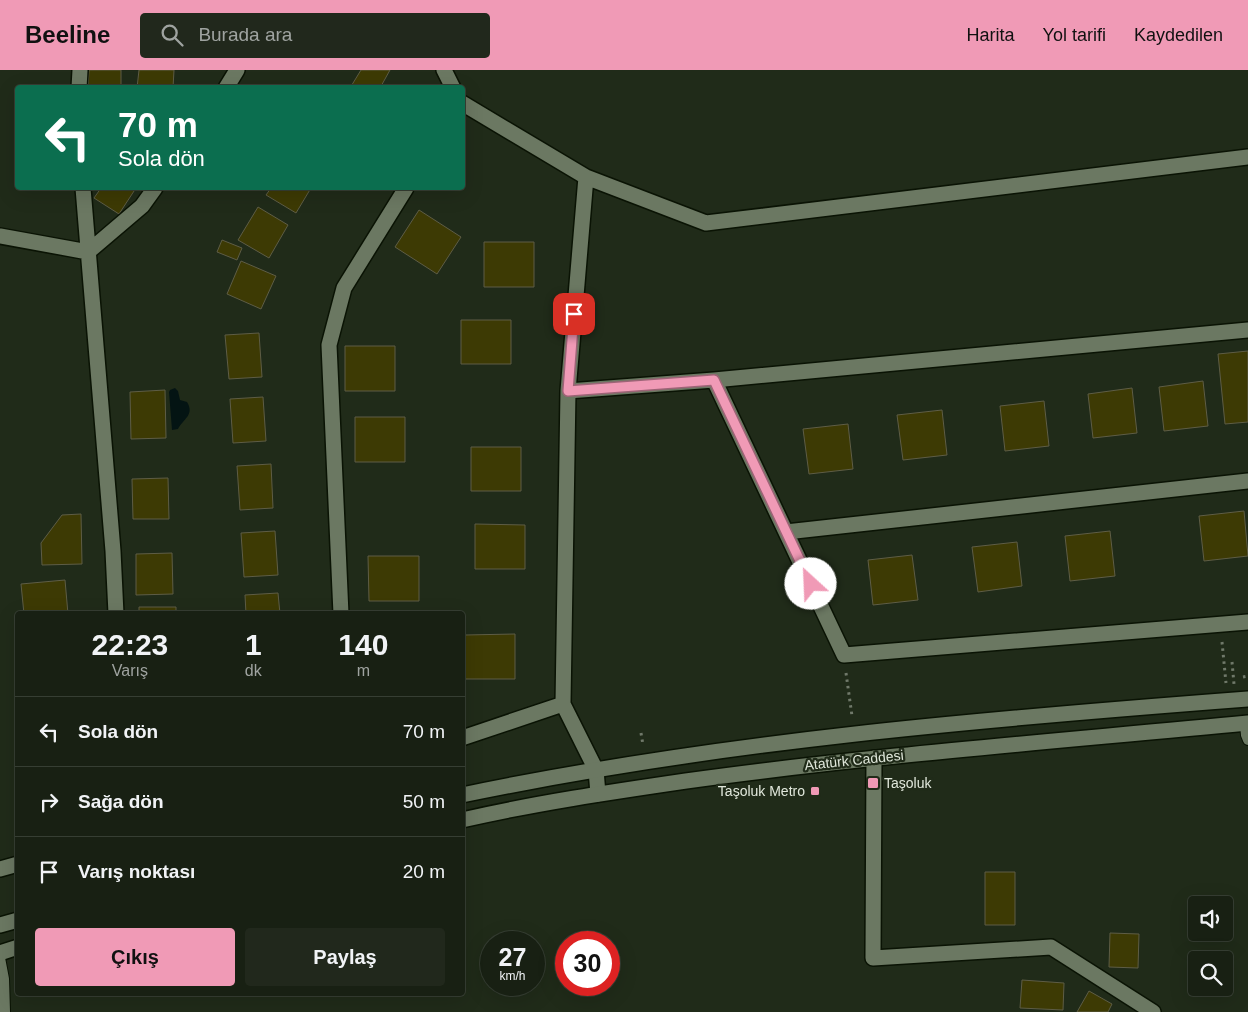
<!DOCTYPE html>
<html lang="tr">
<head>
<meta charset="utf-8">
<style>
	:root { --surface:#182013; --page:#21281c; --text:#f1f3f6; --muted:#9fa3a0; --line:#363e33; --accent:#f09ab6 }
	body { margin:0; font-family:Arial,sans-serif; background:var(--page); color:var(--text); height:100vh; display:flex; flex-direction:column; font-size:19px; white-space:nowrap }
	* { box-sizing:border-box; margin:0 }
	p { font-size:16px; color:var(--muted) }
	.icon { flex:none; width:28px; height:28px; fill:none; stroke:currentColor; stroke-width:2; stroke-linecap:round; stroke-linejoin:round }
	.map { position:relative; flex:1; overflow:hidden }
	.drawer { position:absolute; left:15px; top:541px; width:450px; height:385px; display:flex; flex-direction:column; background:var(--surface); border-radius:5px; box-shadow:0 5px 20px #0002,0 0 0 1px var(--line) }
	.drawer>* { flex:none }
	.banner { position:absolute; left:15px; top:15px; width:450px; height:105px; border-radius:5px; box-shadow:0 5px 20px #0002,0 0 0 1px var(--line); background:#0b6e4f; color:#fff; overflow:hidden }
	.controls { position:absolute; left:1188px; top:826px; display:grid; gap:10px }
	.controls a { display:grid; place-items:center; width:45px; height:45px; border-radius:5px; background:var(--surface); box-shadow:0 5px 20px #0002,0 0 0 1px var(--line); font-size:25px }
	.speed { position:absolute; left:480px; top:861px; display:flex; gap:10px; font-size:25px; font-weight:700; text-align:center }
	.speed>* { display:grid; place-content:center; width:65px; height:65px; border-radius:50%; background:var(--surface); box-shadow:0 5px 20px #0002,0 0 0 1px var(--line); line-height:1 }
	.speed small { font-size:12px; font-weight:400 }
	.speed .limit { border:8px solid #d22; background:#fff; color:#111 }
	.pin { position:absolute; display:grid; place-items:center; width:42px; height:42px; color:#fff; margin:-21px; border-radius:10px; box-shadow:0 2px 8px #0006 }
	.me { position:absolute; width:55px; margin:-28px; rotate:335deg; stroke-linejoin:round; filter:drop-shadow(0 0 4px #0008) }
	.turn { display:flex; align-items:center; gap:18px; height:105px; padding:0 20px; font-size:22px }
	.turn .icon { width:65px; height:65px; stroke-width:2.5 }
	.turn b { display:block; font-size:35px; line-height:42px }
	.eta { display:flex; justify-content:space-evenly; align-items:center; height:85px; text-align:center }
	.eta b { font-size:30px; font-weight:700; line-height:35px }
	.button { display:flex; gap:10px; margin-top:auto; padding:10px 20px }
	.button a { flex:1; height:58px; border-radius:5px; background:var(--accent); color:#111; font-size:20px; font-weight:700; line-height:58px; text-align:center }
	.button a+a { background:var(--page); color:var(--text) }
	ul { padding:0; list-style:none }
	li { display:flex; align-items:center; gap:15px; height:70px; padding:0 20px; border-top:1px solid var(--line) }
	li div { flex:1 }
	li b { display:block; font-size:19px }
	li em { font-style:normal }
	header { display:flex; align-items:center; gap:30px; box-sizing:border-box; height:70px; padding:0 25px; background:var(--accent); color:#111 }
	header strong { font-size:24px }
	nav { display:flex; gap:28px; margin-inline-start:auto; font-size:18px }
	.search { width:350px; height:45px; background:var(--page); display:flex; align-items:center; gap:12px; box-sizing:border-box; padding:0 18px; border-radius:5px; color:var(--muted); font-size:19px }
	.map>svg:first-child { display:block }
	.water { fill:#041413 }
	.building { fill:#3d3a04; stroke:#5e5d46 }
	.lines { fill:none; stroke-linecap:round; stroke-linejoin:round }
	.lane-casing { stroke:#0a1304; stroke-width:12 }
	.street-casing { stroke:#0a1304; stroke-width:18 }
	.secondary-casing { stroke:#0a1304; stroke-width:18 }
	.path { stroke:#70796a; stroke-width:3; stroke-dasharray:2.5 4; stroke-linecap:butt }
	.lane { stroke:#6b7862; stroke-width:10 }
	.street { stroke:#6b7862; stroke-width:15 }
	.secondary { stroke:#6b7862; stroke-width:15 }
	.route-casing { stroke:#9c6476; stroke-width:12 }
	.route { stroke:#f09ab6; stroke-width:9 }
	.poi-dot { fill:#f09ab6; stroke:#202b19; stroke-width:2 }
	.labels { text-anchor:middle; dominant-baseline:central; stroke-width:4.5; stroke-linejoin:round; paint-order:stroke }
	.street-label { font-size:14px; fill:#e0e7db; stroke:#202b19 }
	.poi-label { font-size:14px; fill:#e0e7db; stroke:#202b19; text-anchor:start }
</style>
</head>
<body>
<header>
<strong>Beeline</strong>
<div class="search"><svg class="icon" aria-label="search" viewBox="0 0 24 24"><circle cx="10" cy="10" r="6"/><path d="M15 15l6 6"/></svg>Burada ara</div>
<nav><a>Harita</a><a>Yol tarifi</a><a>Kaydedilen</a></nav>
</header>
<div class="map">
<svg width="1248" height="942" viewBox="0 0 1248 942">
	<rect width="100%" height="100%" fill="#202b19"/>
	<!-- water -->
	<path class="water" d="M175,318l3,3 2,9 7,2c8,13 -4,17 -9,27l-6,1 -3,-38 1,-2z"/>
	<!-- building -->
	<path class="building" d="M89,0h32v18h-33z
		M139,0h35l-1,18h-36z
		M361,0h29l-10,18h-30z
		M101,118h35l-17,26 -25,-16z
		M271,118h40l-15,25 -30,-18z
		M258,137l30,18 -19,33 -31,-18z
		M419,140l42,27 -24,37 -42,-27z
		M222,170l20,8 -5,12 -20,-8z
		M484,172h50v45h-50z
		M241,191l35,15 -15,33 -34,-15z
		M461,250h50v44h-50z
		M259,263l3,44 -33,2 -4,-44z
		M345,276h50v45h-50z
		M1248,281v71l-23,2 -7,-70z
		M1203,311l5,45 -44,5 -5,-44z
		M1132,318l5,45 -44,5 -5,-44z
		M165,320l1,48 -35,1 -1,-47z
		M263,327l3,44 -33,2 -3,-44z
		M1044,331l5,45 -44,5 -5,-45z
		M942,340l5,45 -44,5 -6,-45z
		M355,347h50v45h-50z
		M848,354l5,45 -44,5 -6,-45z
		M471,377h50v44h-50z
		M271,394l2,44 -33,2 -3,-44z
		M168,408l1,41h-36l-1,-40z
		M1244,441l4,45 -44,5 -5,-45z
		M81,444l1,50 -40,1 -1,-22 21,-28z
		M475,454l50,1v44h-50z
		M275,461l3,44 -34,2 -3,-44z
		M1110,461l5,45 -45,5 -5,-45z
		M1017,472l5,44 -44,6 -6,-45z
		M172,483l1,41 -37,1v-41z
		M912,485l6,45 -45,5 -5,-45z
		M368,486h51v45h-50z
		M65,510l3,34h-44l-3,-30z
		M278,523l2,21h-34l-1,-19z
		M139,537h37v7h-37z
		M515,564v45h-50v-44z
		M985,802h30v53h-30z
		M1110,863l29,1 -1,34 -29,-1z
		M1022,910l42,3 -1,27 -43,-2z
		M1089,921l23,13 -4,8h-31z"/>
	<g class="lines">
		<!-- lane casing -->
		<g class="lane-casing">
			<path id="lane" d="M1245,653l1,12 2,5
				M0,888l4,21 1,33"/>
		</g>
		<!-- street casing -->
		<g class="street-casing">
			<path id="street" d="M444,0l9,18
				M79,18l1,-18
				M226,18l11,-18
				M462,33l124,74 -18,214 -5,313 33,66 2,24
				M586,107l120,46 542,-66
				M83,118l30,363 3,63
				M0,166l88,16 54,-46 13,-18
				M714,310l130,275 404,-33
				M568,321l146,-11 534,-50
				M786,462l462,-51
				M341,544l-12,-269 15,-57 62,-100
				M462,668l101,-34
				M874,688l-1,200 178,-11 102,65
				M0,799l18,-5"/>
		</g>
		<!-- secondary casing -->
		<g class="secondary-casing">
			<path id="secondary" d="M462,725c259,-54 523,-76 786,-96
				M462,750c74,-17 149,-28 224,-39 187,-26 375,-40 562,-58
				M0,855l18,-5
				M0,883l18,-6"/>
		</g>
		<!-- path -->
		<path class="path" d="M1222,572l4,41
			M1232,592l2,22
			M846,603l6,43
			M1243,607l5,-1
			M641,663l2,12"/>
		<!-- lane -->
		<use href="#lane" class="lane"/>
		<!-- street -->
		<use href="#street" class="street"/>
		<!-- secondary -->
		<use href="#secondary" class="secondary"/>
	</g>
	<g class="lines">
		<!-- route casing -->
		<g class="route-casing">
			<path id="route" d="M574,244l-6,77 146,-11 97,204"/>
		</g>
		<!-- route -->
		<use href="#route" class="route"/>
	</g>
	<!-- markers -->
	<g class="poi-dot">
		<rect x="867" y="707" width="12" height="12" rx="2.5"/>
		<rect x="810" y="716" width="10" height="10" rx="2.5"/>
	</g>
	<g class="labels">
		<!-- street labels -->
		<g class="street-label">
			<text transform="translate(854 690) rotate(-6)">Atatürk Caddesi</text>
		</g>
		<!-- poi labels -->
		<g class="poi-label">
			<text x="884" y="713">Taşoluk</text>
			<text x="805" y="721" text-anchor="end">Taşoluk Metro</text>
		</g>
	</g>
</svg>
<div class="controls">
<a><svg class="icon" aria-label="sound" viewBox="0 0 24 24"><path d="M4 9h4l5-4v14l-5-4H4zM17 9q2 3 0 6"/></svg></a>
<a><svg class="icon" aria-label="search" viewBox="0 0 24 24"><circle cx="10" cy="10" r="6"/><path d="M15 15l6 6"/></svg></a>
</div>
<div class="speed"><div>27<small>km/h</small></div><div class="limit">30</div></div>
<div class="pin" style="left:574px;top:244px;background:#d93025"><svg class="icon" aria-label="arrive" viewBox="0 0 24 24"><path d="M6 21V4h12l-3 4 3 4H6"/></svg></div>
<svg class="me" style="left:811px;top:514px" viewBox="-20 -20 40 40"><circle r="19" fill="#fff"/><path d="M0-13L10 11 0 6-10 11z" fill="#f09ab6"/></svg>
<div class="banner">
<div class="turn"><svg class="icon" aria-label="left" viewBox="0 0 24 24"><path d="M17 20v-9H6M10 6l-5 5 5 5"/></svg><div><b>70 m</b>Sola dön</div></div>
</div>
<section class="drawer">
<div class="eta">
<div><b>22:23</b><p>Varış</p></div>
<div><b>1</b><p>dk</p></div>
<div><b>140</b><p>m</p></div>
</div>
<ul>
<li><svg class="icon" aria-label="left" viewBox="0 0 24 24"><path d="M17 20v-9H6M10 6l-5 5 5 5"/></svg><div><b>Sola dön</b></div><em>70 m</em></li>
<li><svg class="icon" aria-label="right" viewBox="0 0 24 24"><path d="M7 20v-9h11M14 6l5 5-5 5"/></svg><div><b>Sağa dön</b></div><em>50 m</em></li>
<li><svg class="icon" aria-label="arrive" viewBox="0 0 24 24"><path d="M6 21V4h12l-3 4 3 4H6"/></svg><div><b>Varış noktası</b></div><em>20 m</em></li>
</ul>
<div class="button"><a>Çıkış</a><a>Paylaş</a></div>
</section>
</div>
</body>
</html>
